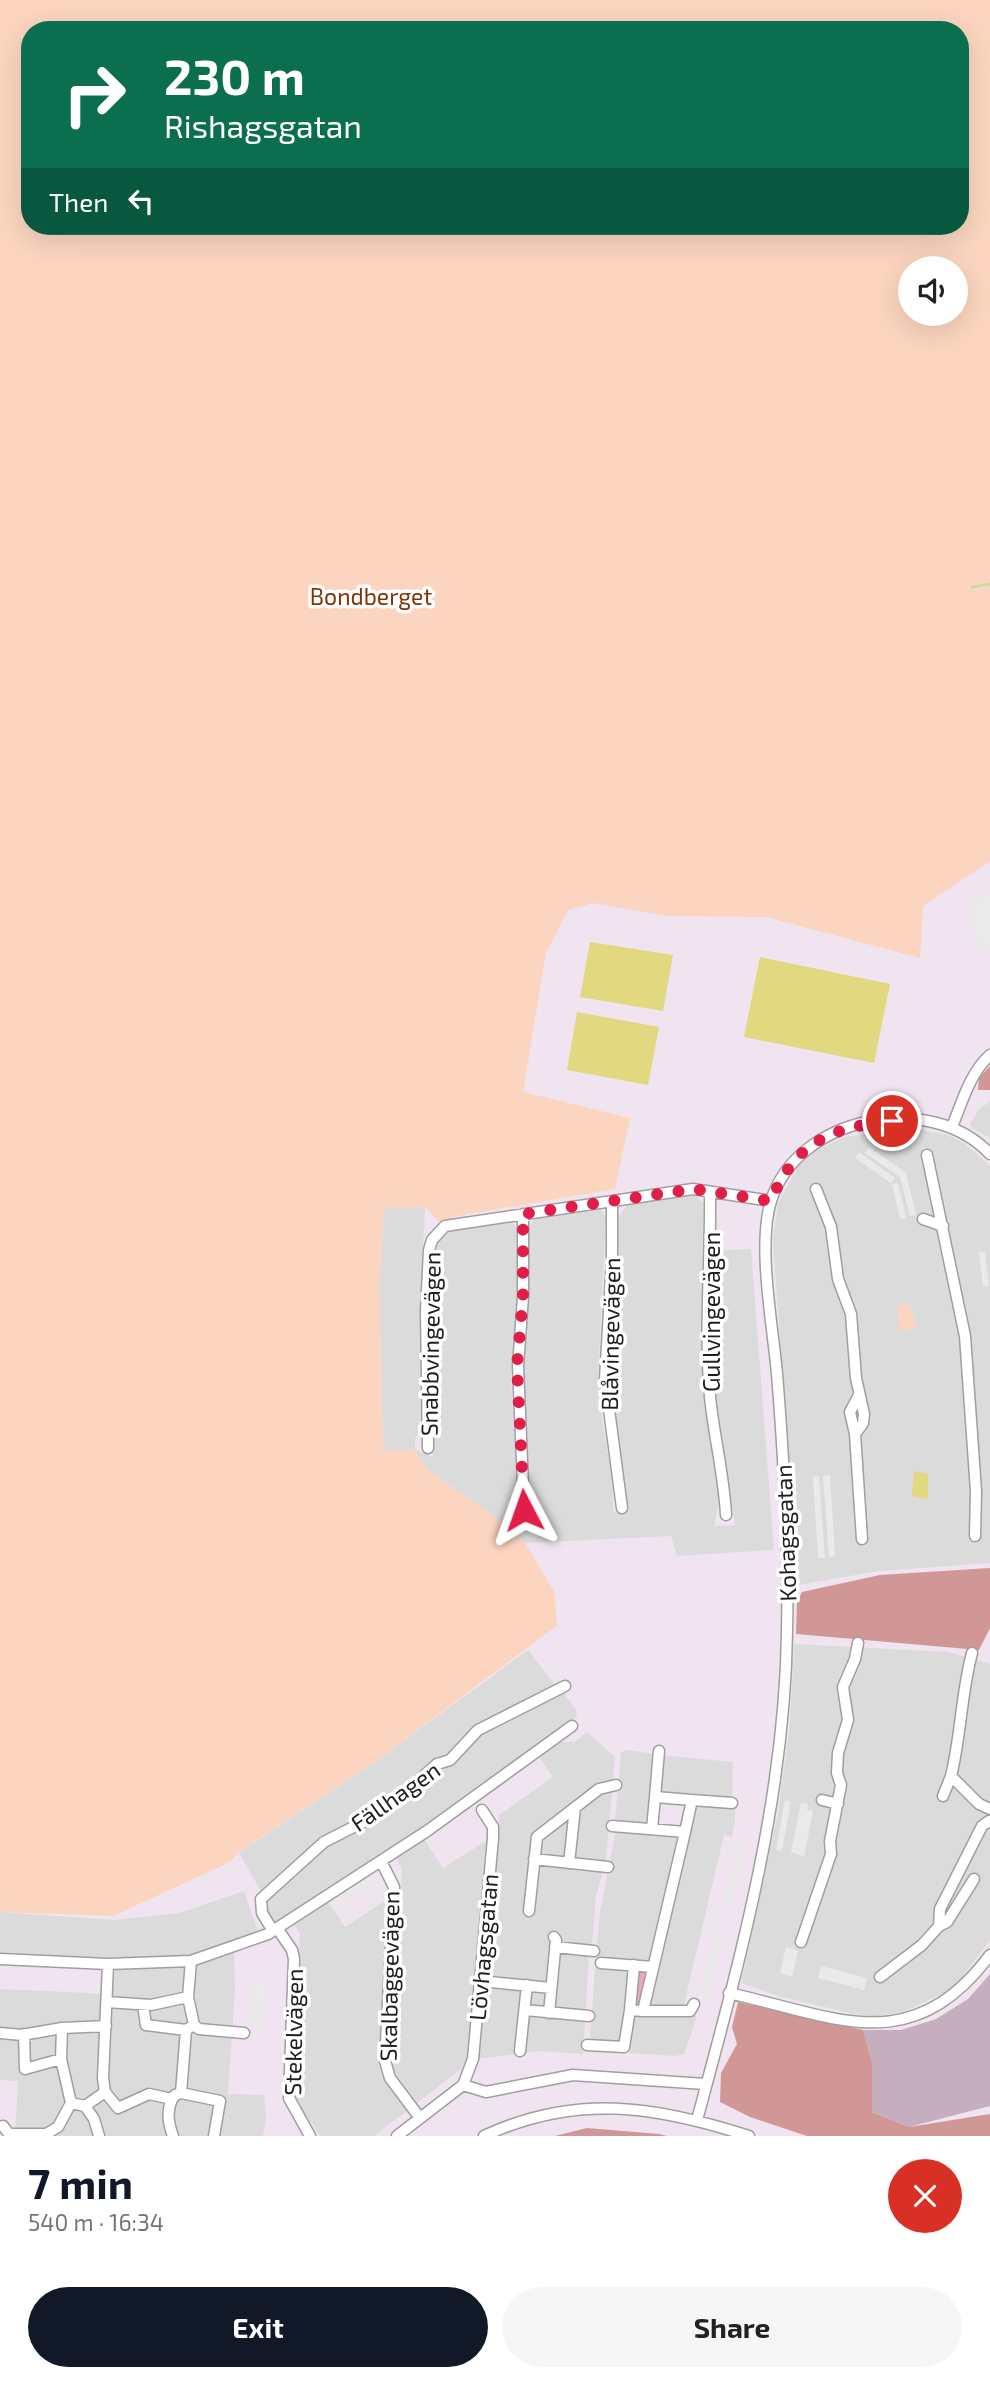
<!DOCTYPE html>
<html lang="en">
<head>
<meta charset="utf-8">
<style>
	:root { --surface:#fff; --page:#f6f6f6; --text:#222; --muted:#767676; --accent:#111827 }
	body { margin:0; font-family:"Exo 2",sans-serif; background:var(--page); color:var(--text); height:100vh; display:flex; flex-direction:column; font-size:26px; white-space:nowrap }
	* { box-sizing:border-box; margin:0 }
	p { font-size:23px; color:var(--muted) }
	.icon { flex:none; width:38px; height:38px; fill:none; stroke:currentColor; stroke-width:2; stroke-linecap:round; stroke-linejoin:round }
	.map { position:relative; height:2136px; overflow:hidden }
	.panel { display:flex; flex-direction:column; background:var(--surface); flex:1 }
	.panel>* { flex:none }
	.banner { position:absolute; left:21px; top:21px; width:948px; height:214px; border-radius:28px; box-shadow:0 7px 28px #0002; background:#0b6e4f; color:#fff; overflow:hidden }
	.controls { position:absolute; left:898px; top:256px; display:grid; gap:14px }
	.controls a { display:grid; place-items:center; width:70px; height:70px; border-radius:50%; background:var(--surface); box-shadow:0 7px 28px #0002; font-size:35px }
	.pin { position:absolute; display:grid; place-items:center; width:60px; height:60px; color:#fff; margin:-30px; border:4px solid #fff; border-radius:50%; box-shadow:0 2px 7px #0007 }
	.me { position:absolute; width:77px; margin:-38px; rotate:356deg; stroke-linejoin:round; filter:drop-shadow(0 0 5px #0008) }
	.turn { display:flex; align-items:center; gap:24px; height:147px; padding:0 28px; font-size:32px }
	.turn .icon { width:91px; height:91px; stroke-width:2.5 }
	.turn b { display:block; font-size:49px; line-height:60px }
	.then { display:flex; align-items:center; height:66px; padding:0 28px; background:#0003; gap:14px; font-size:26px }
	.round { display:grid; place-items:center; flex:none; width:74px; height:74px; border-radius:37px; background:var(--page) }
	.summary { display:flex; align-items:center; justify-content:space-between; height:119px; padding:0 28px }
	h1 { font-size:42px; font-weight:700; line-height:52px; color:var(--accent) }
	.primary-button { display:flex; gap:14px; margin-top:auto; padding:14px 28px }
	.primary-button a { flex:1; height:80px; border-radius:42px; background:var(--accent); color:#fff; font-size:28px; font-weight:700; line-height:80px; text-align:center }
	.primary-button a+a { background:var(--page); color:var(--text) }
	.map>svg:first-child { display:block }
	.residential { fill:#dcdbdc }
	.construction { fill:#c5afbe }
	.grass { fill:#eca8b6 }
	.forest { fill:#d19797 }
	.park { fill:#fbd5bf; fill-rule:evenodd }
	.pitch { fill:#e2d87f }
	.parking { fill:#eaeaea }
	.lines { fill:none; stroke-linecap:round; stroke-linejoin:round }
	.stream { stroke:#c0dfa2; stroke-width:2.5 }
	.minor-casing { stroke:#9f9f9f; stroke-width:13 }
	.minor { stroke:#fff; stroke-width:10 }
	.route { stroke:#e11d48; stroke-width:12; stroke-dasharray:0 21.6 }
	.labels { text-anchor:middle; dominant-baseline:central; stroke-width:7; stroke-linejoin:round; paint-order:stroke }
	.park-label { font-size:23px; fill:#813507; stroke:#fff }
	.street-label { font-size:23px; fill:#1e1e1e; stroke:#fff }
</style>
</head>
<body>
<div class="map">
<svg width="990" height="2136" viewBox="0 0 990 2136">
	<rect width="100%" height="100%" fill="#efe4f0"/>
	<!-- residential -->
	<path class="residential" d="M990,1101v37l-18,-10 -2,-4 8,-13z
		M893,1129h24l30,6 17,8 26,23v397l-111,8 -81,14 -25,-344 5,-38 20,-36 19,-17 28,-13z
		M695,1195l9,9 -3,101 3,92 16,99 -6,30 21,-1 -21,-124 -2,-90 3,-61 36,-1 23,301 -97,6 -6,-20 -146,7 -32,-27 -65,-46 -45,-19 -4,-163 5,-80 41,-1 -5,113 2,106 -7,13v10l18,8 -2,-142 5,-71 6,-7 13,-8 53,-7h4l6,6v70l-7,78 6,112 -6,6v21l12,-1 -1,-152 7,-135 5,-8 67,-9 5,7 -8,160 4,43 11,63v28h16l-20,-135 9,-159 10,-13z
		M794,1644l154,8 42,12v276l-31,41 -13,11 -43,20 -28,4 -21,-2 -76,-18 -37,-13 37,-170 12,-89z
		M528,1650l29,38 -57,24 2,5 -55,41 -5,-4 -38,38 -40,21 2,5 -104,75 -23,-40 133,-89z
		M563,1692l14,19 -1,7 -156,115 -146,92 -10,-17 2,-11 63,-55 48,-23 -4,-7 56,-38 6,4 42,-44z
		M587,1732l28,25 -9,102 -10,37 -4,48 -3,10 -6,100 -46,-3 -59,8 21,-244 54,-38 -16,-23 18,-12h20z
		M627,1750l28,4 -6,71 -30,-1 -4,-4 6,-67z
		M660,1755l73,7 -1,39 -72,-6z
		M697,1804l34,1 4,4v13l-3,15 -8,-2 -41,174 -34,-3 45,-198z
		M616,1830l64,5 -29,127 -51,-2 -4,-4 4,-44z
		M424,1839l19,29 43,-27 -18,215 -7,13 -44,34 -24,-33 -2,-10 11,-191 -7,-13z
		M244,1891l15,43 -68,25 -86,2 -105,-5v-44l114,8 66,-7z
		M389,1898l-9,171 28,41 -34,26h-54l-25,-38 -2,-49 7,-115 -7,-11 34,-23 18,27z
		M234,1949l1,39 -7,106 36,1 2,21 -3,20h-248l3,-55 -18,-1v-91l110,5 2,-28 78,-2z
		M601,1965l29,5 -7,73 -33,-3 5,-72z
		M635,2013l62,3 -13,38 -9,2 -47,-3 4,-36z"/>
	<!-- construction -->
	<path class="construction" d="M990,1974v132l-81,21 -37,-15v-50l-9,-32h38l35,-11 32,-20z"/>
	<!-- grass -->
	<path class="grass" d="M636,1970l12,1 -7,36h-7z"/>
	<!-- forest -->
	<path class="forest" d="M990,1066v24h-12l1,-12z
		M990,1568v60l-11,22 -183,-16 1,-33 5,-9 78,-17z
		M738,2002l125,28 9,32v50l37,15 81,-13v22h-183l-57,-19 -30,-15 1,-29 16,-29 -5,-17z
		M587,2128l72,6 8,2h-112z"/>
	<!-- park -->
	<path class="park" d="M0,0h990v861l-67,45 -3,52 -154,-41 -97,-1 -76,-13 -25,7 -22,43 -23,139 107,26 -15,71 -163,28 7,11 -11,3 -23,-24 -41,1 -5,80 4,162h32l13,20 65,46 32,27 29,48 3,35 -185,138 -133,88 -9,10 -117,54 -113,-4zM30,30h931v196h-931zM910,268h46v45h-46z
		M910,1304l6,21 -4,4 -12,2 -3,-26z"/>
	<!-- pitch -->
	<path class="pitch" d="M590,942l83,13 -10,56 -83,-14z
		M760,957l130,27 -16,79 -130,-26z
		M577,1012l82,15 -11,58 -81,-15z
		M914,1471l14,3v23l-2,2 -14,-3z"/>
	<!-- parking -->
	<path class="parking" d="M990,891v58l-9,1 -11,-27 -1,-22z
		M869,1147l37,26 10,42 -6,1 -10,-39 -35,-24z
		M859,1152l36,26 -4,5 -36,-25z
		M898,1183l8,35 -6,1 -8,-35z
		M985,1252l4,34h-6l-4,-33z
		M830,1475l5,81 -6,1 -6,-81z
		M819,1476l6,82h-7l-5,-81z
		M785,1800l6,1 -9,50 -6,-1z
		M801,1803l7,1 -1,6 6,1 -9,46 -13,-5z
		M740,1840l6,2 -17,69 -6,-2z
		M372,1875l4,6 -41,25 -4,-6z
		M717,1932l6,2 -17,67 -6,-2z
		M786,1947l12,4 -6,26 -12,-4z
		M821,1966l46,12 -3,12 -46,-12z
		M251,1979h14l-3,48 -13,-1z"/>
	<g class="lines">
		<!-- stream -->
		<path class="stream" d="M972,587l18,-3"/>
		<!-- minor casing -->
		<g class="minor-casing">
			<path id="minor" d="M952,1127c10,-25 18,-54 38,-72
				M927,1155l38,181 11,155 -1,45
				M816,1189l15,38 7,52 13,35 5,64 8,36 -1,9 -8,11 7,105
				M710,1192c1,68 -6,136 0,205 4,40 14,78 16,118
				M612,1201v59l-7,119 17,129
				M523,1214v83l-5,69 6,144
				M923,1219l20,7
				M855,1434l-5,-22 9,-17
				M428,1448l-2,-137 3,-61 3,-10 13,-14 248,-37 78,12
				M972,1653c-11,41 -11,83 -21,123l28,28 11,5
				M943,1796l8,-20
				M655,1797l4,-46
				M692,1800l40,3
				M822,1800l16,4
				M612,1826l73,6 7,-32 -37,-3 -3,32
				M534,1859l74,8
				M569,1863l6,-55
				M384,1867l10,20 -9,174 5,17 30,40
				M529,1911l8,-74 62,-48 17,-4
				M939,1926l8,-4 27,-43
				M277,1928l15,22 2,9 -5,139 21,38
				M273,1931l-11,-18 -1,-14 63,-57 43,-22 7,-10 30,-16 33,-30 13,-4 28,-30 87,-44
				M801,1942l30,-88 -1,-13 11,-56 -4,-12 1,-20 10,-33 -5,-33 12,-28 3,-16
				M555,1947l39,4
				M0,1959l108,5 83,-3 77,-27 159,-103 145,-105
				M601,1963l52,4
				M634,1965l-4,45 13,1 42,-179
				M880,1977l42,-32 17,-19 1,-17 42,-83 7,-5
				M480,1981l71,7
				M729,1993c107,24 182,67 261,-38
				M107,2002l44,3 37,-8 3,-36
				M143,2005l3,20 40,5 8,-5 -6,-28
				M525,2010l64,6
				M643,2011h47l4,-7
				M549,2013l7,-73 -2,-3
				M194,2025l5,4 45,4
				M62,2028l44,-2
				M0,2033l22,2 40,-7 -1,31 10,44
				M24,2034l1,35 36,-10
				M587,2045l37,2 6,-37
				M520,2051l7,-66
				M463,2085l23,7 87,-17 132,9
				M105,2092l13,16 31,-14 23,5
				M181,2093l5,-63
				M85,2106l20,-14 -2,-14 5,-114
				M697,2120c43,-160 88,-322 90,-488 2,-86 -3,-172 -10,-258 -4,-47 -20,-129 -6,-173 26,-85 159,-111 219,-47
				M3,2126l6,8h37l12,-7 13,-24 14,3 9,13 5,17
				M173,2136c-5,-13 -8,-28 2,-41l6,-2 39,8 -6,35
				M397,2136l66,-51 10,-26 20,-221v-11l-11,-17
				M484,2136c92,-43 172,-30 265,0"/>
		</g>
		<!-- minor -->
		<use href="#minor" class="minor"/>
	</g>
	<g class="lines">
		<!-- route -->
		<path class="route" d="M524,1510l-7,-144 6,-69v-83l170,-25 78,12c24,-59 61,-74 121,-80"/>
	</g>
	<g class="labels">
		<!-- park labels -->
		<g class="park-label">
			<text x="371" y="596">Bondberget</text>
		</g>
		<!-- street labels -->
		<g class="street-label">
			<text transform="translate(711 1312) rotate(-90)">Gullvingevägen</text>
			<text transform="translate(610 1334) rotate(-89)">Blåvingevägen</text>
			<text transform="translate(430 1344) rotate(-89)">Snabbvingevägen</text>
			<text transform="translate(785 1533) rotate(-92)">Kohagsgatan</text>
			<text transform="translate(395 1796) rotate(-35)">Fällhagen</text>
			<text transform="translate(483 1947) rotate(-85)">Lövhagsgatan</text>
			<text transform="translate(389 1976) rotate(-89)">Skalbaggevägen</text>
			<text transform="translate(293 2032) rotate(-89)">Stekelvägen</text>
		</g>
	</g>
</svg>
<div class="controls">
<a><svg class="icon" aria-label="sound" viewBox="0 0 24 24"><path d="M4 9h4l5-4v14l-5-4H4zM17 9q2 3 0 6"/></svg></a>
</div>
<div class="pin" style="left:892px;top:1121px;background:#d93025"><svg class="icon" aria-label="arrive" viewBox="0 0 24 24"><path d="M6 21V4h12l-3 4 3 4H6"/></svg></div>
<svg class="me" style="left:524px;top:1510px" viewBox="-20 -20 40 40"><path d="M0-17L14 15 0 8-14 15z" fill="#e11d48" stroke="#fff" stroke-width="4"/></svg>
<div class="banner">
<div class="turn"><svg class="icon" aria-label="right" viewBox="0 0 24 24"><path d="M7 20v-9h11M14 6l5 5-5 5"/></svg><div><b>230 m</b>Rishagsgatan</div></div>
<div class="then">Then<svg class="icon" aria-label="left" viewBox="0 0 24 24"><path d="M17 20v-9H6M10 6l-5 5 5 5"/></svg></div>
</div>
</div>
<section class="panel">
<div class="summary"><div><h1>7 min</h1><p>540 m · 16:34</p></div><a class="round" style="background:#d93025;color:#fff"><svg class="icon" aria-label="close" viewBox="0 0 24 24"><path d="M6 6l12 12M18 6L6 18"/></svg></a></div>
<div class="primary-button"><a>Exit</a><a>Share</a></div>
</section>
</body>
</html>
